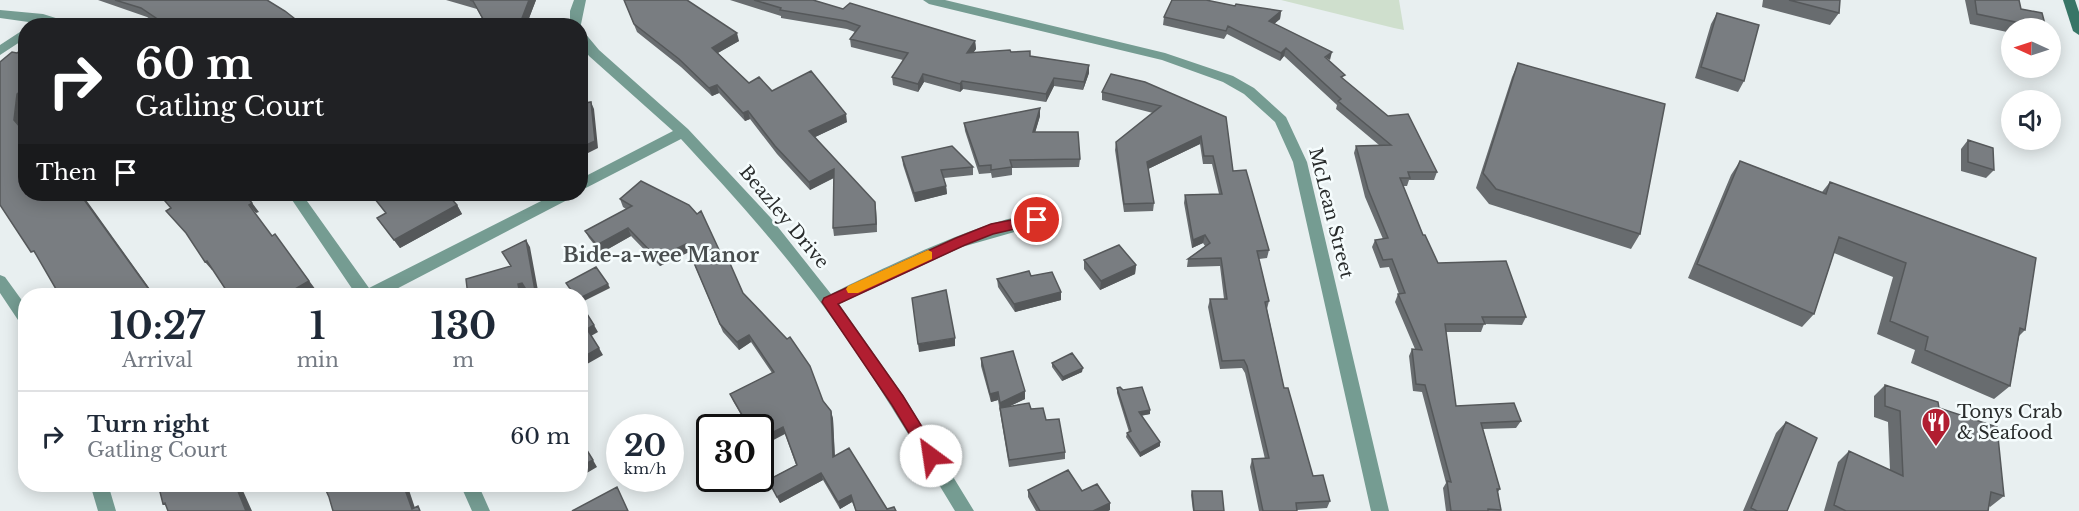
<!DOCTYPE html>
<html lang="en">
<head>
<meta charset="utf-8">
<style>
	:root { --surface:#fff; --page:#f6f6f7; --text:#1f2937; --muted:#747a83; --line:#e0e1e3 }
	body { margin:0; font-family:"Libre Baskerville",serif; background:var(--page); color:var(--text); height:100vh; display:flex; flex-direction:column; font-size:22px; white-space:nowrap }
	* { box-sizing:border-box; margin:0 }
	p { font-size:20px; color:var(--muted) }
	.icon { flex:none; width:33px; height:33px; fill:none; stroke:currentColor; stroke-width:2; stroke-linecap:round; stroke-linejoin:round }
	.map { position:relative; flex:1; overflow:hidden }
	.drawer { position:absolute; left:18px; top:288px; width:570px; height:204px; display:flex; flex-direction:column; background:var(--surface); border-radius:24px; box-shadow:0 3px 15px #0003 }
	.drawer>* { flex:none }
	.banner { position:absolute; left:18px; top:18px; width:570px; height:183px; border-radius:24px; box-shadow:0 3px 15px #0003; background:#202124; color:#fff; overflow:hidden }
	.needle { width:39px; rotate:273deg }
	.tools { position:absolute; left:2001px; top:18px; display:grid; gap:12px }
	.tools a { display:grid; place-items:center; width:60px; height:60px; border-radius:50%; background:var(--surface); box-shadow:0 3px 15px #0003; font-size:30px }
	.speed { position:absolute; left:606px; top:414px; display:flex; gap:12px; font-size:30px; font-weight:700; text-align:center }
	.speed>* { display:grid; place-content:center; width:78px; height:78px; border-radius:50%; background:var(--surface); box-shadow:0 3px 15px #0003; line-height:1 }
	.speed small { font-size:15px; font-weight:400 }
	.speed .limit { border:3px solid #111; border-radius:9px; background:#fff; color:#111 }
	.pin { position:absolute; display:grid; place-items:center; width:51px; height:51px; color:#fff; margin:-26px; border:3px solid #fff; border-radius:50%; box-shadow:0 2px 6px #0007 }
	.me { position:absolute; width:66px; margin:-33px; rotate:329deg; stroke-linejoin:round; filter:drop-shadow(0 0 4px #0008) }
	.turn { display:flex; align-items:center; gap:21px; height:126px; padding:0 18px; font-size:27px }
	.turn .icon { width:78px; height:78px; stroke-width:2.5 }
	.turn b { display:block; font-size:42px; line-height:51px }
	.then { display:flex; align-items:center; height:57px; padding:0 18px; background:#0003; gap:12px; font-size:22px }
	.eta { display:flex; justify-content:space-evenly; align-items:center; height:102px; text-align:center }
	.eta b { font-size:36px; font-weight:800; line-height:42px }
	ul { padding:0; list-style:none }
	li { display:flex; align-items:center; gap:18px; height:90px; padding:0 18px; border-top:2px solid var(--line) }
	li div { flex:1 }
	li b { display:block; font-size:22px }
	li em { font-style:normal }
	.map>svg:first-child { display:block }
	.green { fill:#cfdfcd }
	.lines { fill:none; stroke-linecap:round; stroke-linejoin:round }
	.street { fill:#759c92; fill-rule:evenodd }
	.secondary { fill:#377566; fill-rule:evenodd }
	.wall { fill:#686c6f }
	.shaded-wall { fill:#55585a }
	.building { fill:#797d81; stroke:#55585a; stroke-width:1.5 }
	.route { fill:#b11e31; stroke:#731420; stroke-width:1.5 }
	.slow { fill:#f59e0b }
	.labels { text-anchor:middle; dominant-baseline:central; stroke-width:5; stroke-linejoin:round; paint-order:stroke }
	.street-label { font-size:18px; fill:#282b2b; stroke:#f5fcfd }
	.poi-label { font-size:18px; fill:#282b2b; stroke:#f5fcfd; text-anchor:start }
	.neighbourhood-label { font-size:20px; font-weight:bold; fill:#484d4e; stroke:#f5fcfd }
</style>
</head>
<body>
<div class="map">
<svg width="2079" height="511" viewBox="0 0 2079 511">
	<rect width="100%" height="100%" fill="#e8eff0"/>
	<!-- green -->
	<path class="green" d="M1281,0h118l5,30 -10,-2z"/>
	<g class="lines">
		<!-- street -->
		<path class="street" d="M574,0h12l-6,29v-3h-10v-15z
			M923,0h22l220,53 68,23 21,12 32,29 21,45 82,349h-18l-78,-349 -18,-40 -31,-28 -21,-12 -61,-22 -233,-56z
			M0,10l43,4 38,12h-24l-57,-8z
			M26,28v10l-26,17v-10z
			M580,31l4,1 15,18 89,79 82,88 61,77c36,-18 177,-88 211,-78l2,4 -2,4 -80,23 -123,57 64,91 71,116h-19c-42,-69 -83,-139 -131,-204 -44,-60 -93,-114 -143,-168l-101,52v-12l93,-48 -84,-75 -9,-12z
			M288,194h14l67,94 186,-94h18l-2,4 -188,98h-26z
			M0,275l5,2 21,29v19l-6,-2 -20,-30z
			M90,484h18l8,27h-18z
			M460,484h18l12,27h-18z"/>
		<!-- secondary -->
		<path class="secondary" d="M2063,0h12l4,12v23l-6,-4z"/>
	</g>
	<!-- wall -->
	<path class="wall" d="M98,0h169l37,26h-143l-14,-9z
		M446,0h90l-10,26h-40l-9,-17z
		M624,0h63l52,41 -21,12 31,30 23,8 75,31 -32,15 61,72 1,23 -43,4 -1,-8 1,-50 -24,12 -33,-36 -27,-35 -5,2 -26,-28 -7,3 -31,-29 -44,-35z
		M730,0h83l30,9 132,32 1,8 -3,3h38l19,4 59,17 -6,17 -29,-4 -8,16 -83,-13 -3,3 -36,-10 -6,10 -25,-7 -1,-8 11,-17 -52,-13 -1,-8 5,-7 -8,-3 -66,-11v-2z
		M1763,0h77l-1,13 -9,12 -68,-18z
		M1965,0h54l2,9 25,19h-34v9h-4l-1,-5 -37,-8z
		M1281,11l-1,8 -6,5 55,37 15,19 93,92 -3,8h-25l-2,6h-4l20,49 15,28 88,54 -4,8 -38,-1 -3,8h-35l10,74 65,15 -5,7 -33,1 17,60 -2,3 3,19h-55l-3,-23 3,-5 -24,-91 -9,-1 -4,-35 3,-7h3l-20,-47 3,-8h1l-10,-27 -9,1 -8,-21 3,-7 8,-1 -18,-42 -11,-44 2,-7 23,-1 -43,-36 1,-4 -53,-49 -4,5 -53,-27 -3,5 -61,-14 1,-8z
		M1717,13l27,68 -6,11 -43,-14 16,-54z
		M1518,63l122,171 -9,15 -142,-45 -13,-16 36,-111z
		M1102,92l124,25 7,54 36,79 -2,8 -8,1 10,42 -2,8 17,79 29,88 17,25 -3,7 -30,2v1h-38l-9,-44 2,-8h13l-20,-86 -3,-5 -22,1 -12,-62 2,-8h14l-4,-33 -33,1 1,-8 17,-13 -2,-3 -11,5 -8,-45 1,-8 34,-1 -7,-30h-9l-3,-20 -52,25 6,34 -1,8 -29,1 -9,-62 1,-8 37,-29 -51,-13z
		M1040,116l-5,16 45,27 -1,8 -67,1v7l-20,3 -1,-5 -12,1 -14,-43 -1,-8z
		M1968,140l26,30 -8,8 -25,-7v-22z
		M902,157l71,10v8l-29,3 2,8 1,8 -32,8 -12,-37z
		M1740,161l82,31 8,-10 195,148 -6,6 -9,50 -16,13 -83,-36 4,-13 -38,-16 16,-57 -59,-24 -20,61 -12,13 -114,-49 43,-103z
		M371,194h76l10,11 5,9 -62,34 -23,-30 9,-5z
		M620,199l101,55 22,39 88,118 2,8 2,37 52,53 9,2h-40l-4,-9 -12,7 -17,-29 -43,23 -12,-23 28,-15 -11,-31 -41,-14 -11,-19 -3,-7 42,-21 -21,-31 -12,8 -16,-18 -34,-80 -29,14 -29,-30 -30,17 -12,-15 -4,-7 41,-22 -3,-2z
		M1084,260l52,5 -1,9 -35,16 -16,-21z
		M1031,276l30,16v8l-46,12 -17,-25 -1,-8z
		M981,358l44,33v8l-15,7 21,3 15,11 19,32v7l-56,8 -11,-67 -7,2 -10,-36z
		M1052,363l30,9 -20,9 -10,-14z
		M1885,385l54,23 65,88 -14,11 -1,-1 -1,5h-164l14,-49 11,-11 41,19 -2,-48 -14,-5v-21z
		M1117,388l6,2 27,24 -9,2 19,30 -20,11 -14,-20 1,-4 2,-1 -12,-39z
		M1786,422l1,89h-44l33,-78z
		M1028,490l54,1 28,12v7l-2,1h-72l-8,-14z
		M1192,491l32,20h-31l-2,-16z"/>
	<!-- shaded-wall -->
	<path class="shaded-wall" d="M529,0h7l-10,26h-7z
		M1281,11l-1,8 -12,10 1,-8z
		M737,33l2,8 -25,14 -2,-7z
		M975,41l1,8 -8,12 -1,-8z
		M1286,48l-2,8 -4,5 1,-8z
		M1332,52l-2,8 -5,-3z
		M1089,65v8l-6,17 1,-8z
		M923,74l1,8 -6,10v-8z
		M1054,78v8l-8,16v-8z
		M962,81l1,8 -3,3v-8z
		M717,85l2,8 -7,3 -3,-8z
		M26,86v16l-4,27 4,5 -12,-14 3,-26z
		M591,102l3,7 4,39 -18,9v-9z
		M1040,108v8l-7,24v-8z
		M748,111l2,8 -5,2 -2,-8z
		M846,114l1,8 -36,17 -2,-8z
		M1201,136l-1,8 -54,26 1,-8z
		M834,169l1,8 -25,13 -1,-8z
		M946,186l1,8 -32,8 -1,-9z
		M80,194l4,3 71,99h-21z
		M246,195l13,17 -3,1 -7,-8z
		M875,202l1,7 1,23 -1,-8z
		M457,205l5,9 -62,34 -6,-8z
		M628,228l3,8 -30,17 -4,-8z
		M1205,235l-2,8 -11,5 1,-8z
		M526,240l4,7 9,49h-3z
		M281,243l35,47 -11,6h-22z
		M686,244l3,8 -29,14 -3,-8z
		M207,261l8,8 -3,1 -7,-8z
		M1136,265l-1,9 -35,16 1,-9z
		M522,283l4,7 -4,1 1,5h-8l3,-12z
		M608,284l2,4 -30,15v-5z
		M1061,292v8l-46,12 -1,-8z
		M594,325l4,7 -7,4 -4,-7z
		M749,335l2,7 -12,8 -2,-8z
		M955,338v8l-36,6 -1,-8z
		M599,348l4,7 -23,13v-9z
		M1083,368l-1,4 -20,9 1,-4z
		M1025,391v8l-25,12v-8z
		M998,392v8l-7,2 -1,-8z
		M1150,410v4l-12,2 1,-4z
		M831,411l2,8 2,45 -2,-7z
		M783,427l2,7 -25,13v-8z
		M1160,442v4l-20,11v-4z
		M593,460l4,7 -17,10v-10z
		M821,473l2,7 -43,23 -3,-6z
		M235,484h5l12,27h-6z
		M403,484h4l9,27 -4,-2z
		M851,495l1,7 -12,7 -2,-7z
		M1110,503v7l-2,1h-15z"/>
	<!-- building -->
	<path class="building" d="M115,0h152l18,11 19,15h-136l-27,-18z
		M470,0h59l-10,26h-32l-14,-25z
		M624,0h63l50,33 -25,15 37,35 10,-6 13,14 39,-20 35,43 -37,17 66,71 1,22 -43,4 1,-59 -25,13 -34,-36 -27,-35 -5,2 -26,-28 -8,3 -30,-29 -45,-35z
		M754,0h59l30,9 7,-6 125,38 -8,12 43,-3 1,2 19,-1v5l59,9 -5,17 -30,-4 -8,16 -84,-13 -2,3 -37,-10 -5,10 -26,-7 16,-24 -58,-14 10,-13 -14,-5 -66,-11 1,-2z
		M1172,0h34l29,6 1,-2 45,7 -12,10 63,31 -7,5 20,18 -4,2 47,39 20,-2 29,58h-29l2,6h-10l23,57h2l13,28 68,-2 20,56h-44l3,7h-40l11,82 58,-3 7,18 -40,2 19,66h-3l4,21 -13,-1v2h-37l-4,-30 4,1 -26,-97 -9,-1 -4,-35 10,1 -24,-56 7,-1 -13,-34 -9,1 -8,-20 13,-2 -20,-49 -12,-43 35,-1 -53,-44 3,-2 -55,-51 -5,5 -53,-27 -2,5 -62,-14z
		M1789,0h51l-1,13z
		M1975,0h44l2,9 21,4 4,15h-23l-7,-1 -1,-5 -38,-8z
		M1717,13l42,12 -15,56 -43,-14z
		M26,46v40l-9,8 -3,26 12,14v60h54l68,94 -14,8h-74l-26,-45 -3,1 -31,-47v-143l12,-10 5,1z
		M1518,63l147,41 -25,130 -144,-45 -13,-16z
		M1111,74l34,8 81,35 7,54 13,-1 23,80 -12,1 12,50 -4,1 19,86h4l25,88 10,-1 7,26 -34,2 1,8h-34l-11,-52 17,-1 -22,-92 -3,-6 -22,1 -12,-62h17l-6,-41 -33,1 22,-16 -5,-8 -12,5 -8,-45 37,-1 -9,-38h-9l-3,-20 -54,26 7,41 -30,1 -8,-62 45,-36 -59,-14z
		M591,102l4,39 -15,7v-44z
		M1040,108l-7,24h45l2,27 -70,1 2,7 -21,3v-5l-12,1 -15,-43z
		M1968,140l25,8 1,22 -26,-8z
		M952,146l21,21 -32,3 5,16 -32,7 -12,-36z
		M1740,161l86,33 4,-12 206,76 -11,72 -5,-2 -10,58 -85,-36 3,-13 -38,-16 16,-58 -67,-26 -25,77 -117,-50z
		M641,181l48,24 8,9 4,-3 20,43 4,-2 18,41 44,46 3,-2 20,29 13,35 8,10 2,46 16,-9 38,61 7,-2 2,4h-40l-5,-16 -13,7 -17,-29 -44,24 -9,-17 29,-15 -14,-38 -23,12v-11h-30l15,-8 -15,-26 44,-22 -25,-37 -12,7 -17,-18 -34,-80 -29,14 -29,-30 -31,17 -12,-14 47,-25 -12,-7z
		M159,194h86l7,9 -3,2 23,31 3,-2 34,47 -26,15h-53l-23,-35 -2,1 -19,-29 -20,-22 5,-3z
		M371,194h76l10,11 -63,35 -17,-22 9,-5z
		M526,240l10,56h-6l-8,-13 -4,1 2,10 -5,2h-47l-2,-17 45,-13 -9,-14z
		M1119,245l17,20 -35,16 -17,-21z
		M596,267l12,17 -28,14v-2h-5l-9,-13z
		M1029,271l2,5 21,-4 9,20 -47,12 -17,-25z
		M946,290l9,48 -37,6 -6,-46z
		M580,303l14,22 -7,4 12,19 -19,11z
		M1013,351l12,40 -25,12 -2,-11 -8,2 -9,-36z
		M1072,353l11,15 -20,9 -11,-14z
		M1885,385l53,17 1,6 58,19 7,69 -13,-4 -3,19h-142l-12,-6 15,-54 54,25 -3,-65 -15,-5z
		M1120,387l3,3 19,-3 8,23 -11,2 21,30 -20,11 -13,-20 4,-2 -14,-43z
		M1029,403l2,6 12,-1 3,12 13,-1 6,33 -56,8 -9,-52z
		M1786,422l31,16 -30,73h-30l-6,-3z
		M580,439l13,21 -13,7z
		M1068,470l14,21 15,-7 13,19 -17,8h-53l-12,-21z
		M158,484h77l11,27h-78l-3,-8 -2,1z
		M323,484h80l9,25 6,-3 2,5h-87l-4,-14z
		M617,487l11,24h-56z
		M1192,491h30l2,20h-30z"/>
	<!-- route -->
	<path class="route" d="M1037,215l6,5 -2,3 -48,11 -28,11 -127,59 65,92 34,55 2,5 -2,5h-11l-34,-56 -70,-103 2,-4 132,-60 35,-14z"/>
	<!-- slow -->
	<path class="slow" d="M928,250l4,2v7l-74,34h-10l-2,-4 2,-3z"/>
	<!-- icons -->
	<defs>
		<g id="restaurant-pin" transform="scale(1.5)"><path d="M0 17L-7.5 6A9.5 9.5 0 1 1 7.5 6Z" fill="#b11e31" stroke="#f5fcfd"/><path d="M-5-6h1v4h1v-4h1v4h1v-4h1v5L-1.5 .5V6h-2V.5L-5-1ZM5-6V6H3V1.5H1.5Q1.5-4 5-6Z" fill="#fff"/></g>
	</defs>
	<g fill-rule="evenodd">
		<use href="#restaurant-pin" x="1936" y="422"/>
	</g>
	<g class="labels">
		<!-- street labels -->
		<g class="street-label">
			<text transform="translate(1331 213) rotate(76)">McLean Street</text>
			<text transform="translate(784 217) rotate(50)">Beazley Drive</text>
		</g>
		<!-- poi labels -->
		<g class="poi-label">
			<text x="1957" y="412">Tonys Crab<tspan x="1957" dy="21">&amp; Seafood</tspan></text>
		</g>
		<!-- neighbourhood labels -->
		<g class="neighbourhood-label">
			<text x="661" y="255">Bide-a-wee Manor</text>
		</g>
	</g>
</svg>
<div class="tools">
<a><svg class="needle" viewBox="-14 -14 28 28"><path d="M0-13l5 13h-10z" fill="#e53935"/><path d="M0 13l5-13h-10z" fill="#747a83"/></svg></a>
<a><svg class="icon" aria-label="sound" viewBox="0 0 24 24"><path d="M4 9h4l5-4v14l-5-4H4zM17 9q2 3 0 6"/></svg></a>
</div>
<div class="speed"><div>20<small>km/h</small></div><div class="limit">30</div></div>
<div class="pin" style="left:1037px;top:220px;background:#d93025"><svg class="icon" aria-label="arrive" viewBox="0 0 24 24"><path d="M6 21V4h12l-3 4 3 4H6"/></svg></div>
<svg class="me" style="left:931px;top:456px" viewBox="-20 -20 40 40"><circle r="19" fill="#fff"/><path d="M0-13L10 11 0 6-10 11z" fill="#b11e31"/></svg>
<div class="banner">
<div class="turn"><svg class="icon" aria-label="right" viewBox="0 0 24 24"><path d="M7 20v-9h11M14 6l5 5-5 5"/></svg><div><b>60 m</b>Gatling Court</div></div>
<div class="then">Then<svg class="icon" aria-label="arrive" viewBox="0 0 24 24"><path d="M6 21V4h12l-3 4 3 4H6"/></svg></div>
</div>
<section class="drawer">
<div class="eta">
<div><b>10:27</b><p>Arrival</p></div>
<div><b>1</b><p>min</p></div>
<div><b>130</b><p>m</p></div>
</div>
<ul>
<li><svg class="icon" aria-label="right" viewBox="0 0 24 24"><path d="M7 20v-9h11M14 6l5 5-5 5"/></svg><div><b>Turn right</b><p>Gatling Court</p></div><em>60 m</em></li>
</ul>
</section>
</div>
</body>
</html>
